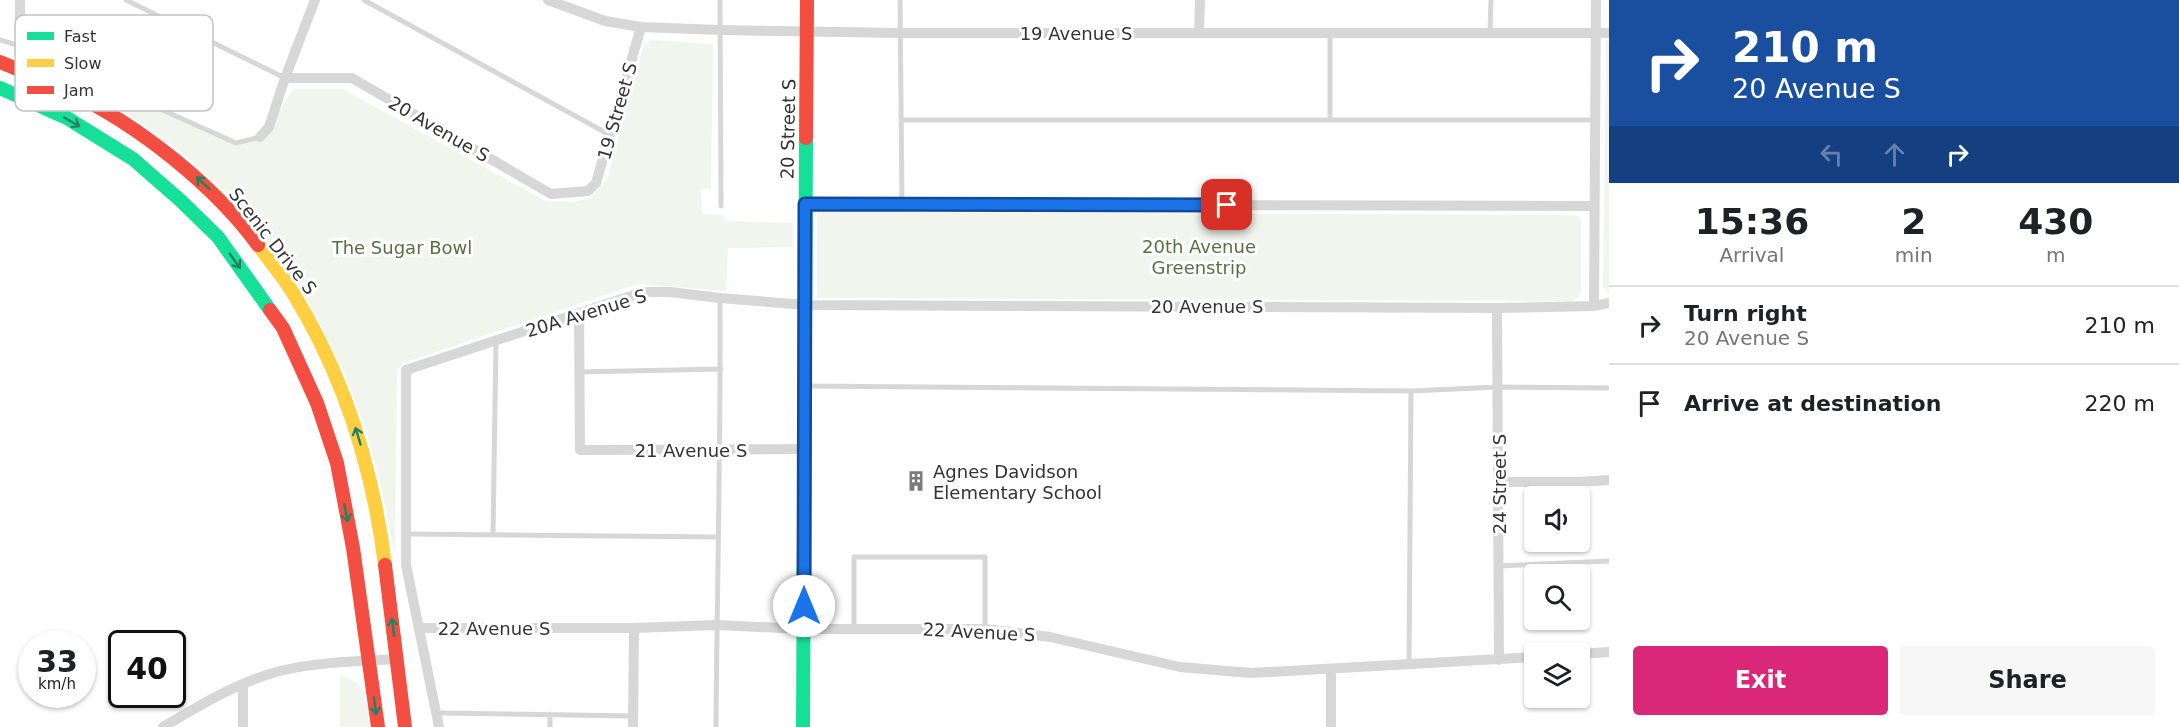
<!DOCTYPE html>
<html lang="en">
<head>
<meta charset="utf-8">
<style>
	:root { --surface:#fff; --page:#f6f6f6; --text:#202124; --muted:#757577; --line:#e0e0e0; --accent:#db2777 }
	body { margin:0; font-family:"DejaVu Sans",sans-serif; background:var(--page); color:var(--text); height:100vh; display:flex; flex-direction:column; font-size:22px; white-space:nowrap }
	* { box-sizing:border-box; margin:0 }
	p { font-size:20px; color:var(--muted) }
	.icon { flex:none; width:33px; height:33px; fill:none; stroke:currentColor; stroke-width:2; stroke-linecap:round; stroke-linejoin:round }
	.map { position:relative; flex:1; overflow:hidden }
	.drawer { display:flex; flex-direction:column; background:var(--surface); width:570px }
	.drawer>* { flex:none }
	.banner { background:#1a4fa0; color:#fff; overflow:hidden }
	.controls { position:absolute; left:1524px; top:486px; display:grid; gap:12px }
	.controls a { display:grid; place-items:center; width:66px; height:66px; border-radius:6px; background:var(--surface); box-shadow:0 2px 4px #0004; font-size:30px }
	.speed { position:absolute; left:18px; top:630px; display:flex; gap:12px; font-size:30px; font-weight:700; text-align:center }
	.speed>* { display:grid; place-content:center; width:78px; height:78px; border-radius:50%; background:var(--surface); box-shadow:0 2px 4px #0004; line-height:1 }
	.speed small { font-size:15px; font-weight:400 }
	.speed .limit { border:3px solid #111; border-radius:9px; background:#fff; color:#111 }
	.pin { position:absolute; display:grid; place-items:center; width:51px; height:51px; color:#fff; margin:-26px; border-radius:12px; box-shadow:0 3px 9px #0006 }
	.me { position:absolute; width:66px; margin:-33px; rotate:0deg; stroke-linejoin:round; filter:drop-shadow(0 0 4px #0008) }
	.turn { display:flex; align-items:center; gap:21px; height:126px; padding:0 24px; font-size:27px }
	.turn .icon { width:78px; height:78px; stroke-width:2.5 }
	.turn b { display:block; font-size:42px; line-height:51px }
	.lanes { display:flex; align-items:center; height:57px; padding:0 24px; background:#0003; justify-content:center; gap:30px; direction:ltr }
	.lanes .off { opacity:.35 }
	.eta { display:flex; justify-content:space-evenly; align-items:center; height:102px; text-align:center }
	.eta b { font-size:36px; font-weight:700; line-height:42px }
	.primary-button { display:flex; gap:12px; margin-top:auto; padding:12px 24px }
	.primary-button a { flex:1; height:69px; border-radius:6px; background:var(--accent); color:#fff; font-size:24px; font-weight:700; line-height:69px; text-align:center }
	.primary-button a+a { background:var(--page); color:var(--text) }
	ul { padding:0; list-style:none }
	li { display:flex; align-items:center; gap:18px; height:78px; padding:0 24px; border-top:2px solid var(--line) }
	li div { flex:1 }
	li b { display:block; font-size:22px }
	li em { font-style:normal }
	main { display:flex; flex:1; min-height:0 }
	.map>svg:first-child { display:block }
	.green { fill:#f1f5ed }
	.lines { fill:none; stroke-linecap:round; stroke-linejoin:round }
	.lane { stroke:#d7d7d7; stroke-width:5 }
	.street { stroke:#d7d7d7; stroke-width:10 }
	.fast { stroke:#16e098; stroke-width:14 }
	.slow { stroke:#ffcf43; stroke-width:14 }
	.jam { stroke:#f24e42; stroke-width:14 }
	.oneway { stroke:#268160 }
	.route-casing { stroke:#114b97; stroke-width:15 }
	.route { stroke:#1a73e8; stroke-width:10 }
	.labels { text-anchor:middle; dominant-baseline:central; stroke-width:6; stroke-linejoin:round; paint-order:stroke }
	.street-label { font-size:18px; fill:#333; stroke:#fff }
	.park-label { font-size:18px; fill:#56703f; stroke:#fff }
	.poi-label { font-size:18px; fill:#333; stroke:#fff; text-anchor:start }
	.key { fill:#fff; stroke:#c2c2c2; stroke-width:1.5 }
	.key-label { font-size:16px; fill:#333 }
</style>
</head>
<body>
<main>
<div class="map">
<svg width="1609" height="727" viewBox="0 0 1609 727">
	<rect width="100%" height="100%" fill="#fff"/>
	<!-- green -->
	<path class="green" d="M653,40l60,4 -2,145h-10l1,25 22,1 1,6 68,2v24l-65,1 -2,43 -88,-7 -235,79 -6,8 -2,184c-8,-37 -14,-75 -25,-111 -34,-112 -99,-219 -191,-293 -26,-21 -55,-38 -83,-56l4,-14 136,62c30,-4 42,-31 57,-54h50l203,112 27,1 17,-4 17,-19 37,-135z
		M1606,41h3v253l-6,-7z
		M817,212l755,3 6,1 3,4v72l-3,6 -7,3 -754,-3z
		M340,676c30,8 26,24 30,51h-30z"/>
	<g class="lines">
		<!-- lane -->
		<path class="lane" d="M126,0l159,78
			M364,0l246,135
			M720,0l1,206
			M900,0l2,204
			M1330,33v87
			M1490,33l1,-33
			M0,40l20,6 216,97 24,-6
			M902,120h693
			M579,372l142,-3
			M804,386l607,5 87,-4 111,1
			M406,534l312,3
			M493,535l3,-193
			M1499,566l110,-5
			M854,628v-71h131v72
			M1409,664l2,-273
			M437,713l196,3
			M550,714v13
			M716,727c1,-143 5,-286 4,-429"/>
		<!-- street -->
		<path class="street" d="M548,0l57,21 36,6 79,3 180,3h709
			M1199,33l1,-33
			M20,46v-46
			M285,78h67l199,116 37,-3 8,-8 45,-156
			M260,137l9,-10 16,-49 30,-78
			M805,204l789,2
			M1594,306l2,-306
			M1497,308l2,352
			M579,314l1,136 223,-1
			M1499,482h80l30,-2
			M420,628h214l83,-3 87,4h181l65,8 130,30 71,6 283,-16
			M1580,654l29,-2
			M1331,670v57
			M163,727c36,-21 73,-44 113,-55 38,-10 81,-11 121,-13
			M243,727v-42
			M439,727l-33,-162v-195l237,-78h27l50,6 86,7 691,3 97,-2 15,-3
			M633,727l1,-99"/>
		<!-- fast -->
		<path class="fast" d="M0,88l67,30 66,41 47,41 38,37 52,73
			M803,727l3,-589"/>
		<!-- slow -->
		<path class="slow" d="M258,245c12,16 25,32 35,48 51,83 80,176 92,272"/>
		<!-- jam -->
		<path class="jam" d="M0,62c24,10 48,20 71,31 67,32 143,92 187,152
			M806,138l1,-138
			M270,310l13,18 34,75 20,60 16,85 25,179
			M385,565l20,162"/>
	</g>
	<!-- one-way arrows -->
	<defs><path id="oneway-shaft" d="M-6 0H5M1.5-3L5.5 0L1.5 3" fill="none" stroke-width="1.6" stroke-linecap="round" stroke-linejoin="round" transform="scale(1.5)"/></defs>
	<g class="oneway">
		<use href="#oneway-shaft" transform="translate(72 122) rotate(30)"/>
		<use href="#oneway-shaft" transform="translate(203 183) rotate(-137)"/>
		<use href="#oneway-shaft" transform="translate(235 261) rotate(54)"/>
		<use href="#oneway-shaft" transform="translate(358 436) rotate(-107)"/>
		<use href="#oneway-shaft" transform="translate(346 513) rotate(79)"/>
		<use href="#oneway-shaft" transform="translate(393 627) rotate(-97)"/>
		<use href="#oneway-shaft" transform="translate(375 706) rotate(83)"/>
	</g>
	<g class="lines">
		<!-- route casing -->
		<g class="route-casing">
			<path id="route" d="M804,606l1,-402 422,1"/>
		</g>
		<!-- route -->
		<use href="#route" class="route"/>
	</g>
	<!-- icons -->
	<defs>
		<g id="building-bare" transform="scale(1.62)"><path d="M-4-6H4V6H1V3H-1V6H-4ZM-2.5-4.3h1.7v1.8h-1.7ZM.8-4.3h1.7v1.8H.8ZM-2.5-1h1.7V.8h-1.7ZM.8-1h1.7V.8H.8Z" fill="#7a7a7a" stroke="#fff" stroke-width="2.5" paint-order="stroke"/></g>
	</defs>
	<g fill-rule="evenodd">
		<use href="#building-bare" x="916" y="481"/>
	</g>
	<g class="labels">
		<!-- street labels -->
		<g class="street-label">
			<text x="1076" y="33">19 Avenue S</text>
			<text transform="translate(617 111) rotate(-74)">19 Street S</text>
			<text transform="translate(439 129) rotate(30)">20 Avenue S</text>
			<text transform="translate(788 129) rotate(-89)">20 Street S</text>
			<text transform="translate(273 241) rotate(52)">Scenic Drive S</text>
			<text x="1207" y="306">20 Avenue S</text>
			<text transform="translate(586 313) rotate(-17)">20A Avenue S</text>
			<text x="691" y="450">21 Avenue S</text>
			<text transform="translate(1499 484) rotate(-90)">24 Street S</text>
			<text x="494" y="628">22 Avenue S</text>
			<text transform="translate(979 632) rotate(3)">22 Avenue S</text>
		</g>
		<!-- park labels -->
		<g class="park-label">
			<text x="1199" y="246">20th Avenue<tspan x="1199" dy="21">Greenstrip</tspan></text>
			<text x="402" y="247">The Sugar Bowl</text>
		</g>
		<!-- poi labels -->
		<g class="poi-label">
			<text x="933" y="471">Agnes Davidson<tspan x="933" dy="21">Elementary School</tspan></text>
		</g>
	</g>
	<!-- legend -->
	<rect x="15" y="15" width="198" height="96" rx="9" class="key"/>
	<rect x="27" y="32" width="27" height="8" fill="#16e098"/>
	<rect x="27" y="59" width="27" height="8" fill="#ffcf43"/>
	<rect x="27" y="86" width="27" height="8" fill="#f24e42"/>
	<g class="key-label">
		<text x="64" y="42">Fast</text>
		<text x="64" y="69">Slow</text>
		<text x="64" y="96">Jam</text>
	</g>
</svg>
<div class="controls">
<a><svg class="icon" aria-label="sound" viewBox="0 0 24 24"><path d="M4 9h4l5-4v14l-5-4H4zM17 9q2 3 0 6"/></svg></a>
<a><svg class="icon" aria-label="search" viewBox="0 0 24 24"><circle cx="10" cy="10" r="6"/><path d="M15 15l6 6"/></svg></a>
<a><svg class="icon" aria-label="layers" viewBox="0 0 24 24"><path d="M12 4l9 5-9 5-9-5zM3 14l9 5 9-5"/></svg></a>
</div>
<div class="speed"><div>33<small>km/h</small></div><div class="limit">40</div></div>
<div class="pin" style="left:1227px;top:205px;background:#d93025"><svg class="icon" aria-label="arrive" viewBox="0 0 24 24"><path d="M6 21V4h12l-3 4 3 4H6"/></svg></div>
<svg class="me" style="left:804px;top:606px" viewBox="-20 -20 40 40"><circle r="19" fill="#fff"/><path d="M0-13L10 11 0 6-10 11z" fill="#1a73e8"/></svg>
</div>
<section class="drawer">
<div class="banner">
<div class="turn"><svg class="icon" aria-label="right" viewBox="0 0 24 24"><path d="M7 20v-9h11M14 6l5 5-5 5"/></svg><div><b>210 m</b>20 Avenue S</div></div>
<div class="lanes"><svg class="icon off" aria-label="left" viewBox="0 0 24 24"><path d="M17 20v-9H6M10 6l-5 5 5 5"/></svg><svg class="icon off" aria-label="ahead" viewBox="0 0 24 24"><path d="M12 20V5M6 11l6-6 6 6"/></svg><svg class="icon" aria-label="right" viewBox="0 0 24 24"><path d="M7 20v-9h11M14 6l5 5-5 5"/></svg></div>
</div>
<div class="eta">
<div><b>15:36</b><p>Arrival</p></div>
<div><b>2</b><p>min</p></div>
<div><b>430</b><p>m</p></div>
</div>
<ul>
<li><svg class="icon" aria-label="right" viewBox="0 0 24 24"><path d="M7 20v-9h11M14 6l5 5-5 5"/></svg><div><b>Turn right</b><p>20 Avenue S</p></div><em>210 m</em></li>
<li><svg class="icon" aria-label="arrive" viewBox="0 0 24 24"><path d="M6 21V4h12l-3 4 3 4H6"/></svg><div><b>Arrive at destination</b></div><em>220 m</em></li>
</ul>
<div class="primary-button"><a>Exit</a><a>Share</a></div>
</section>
</main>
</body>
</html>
